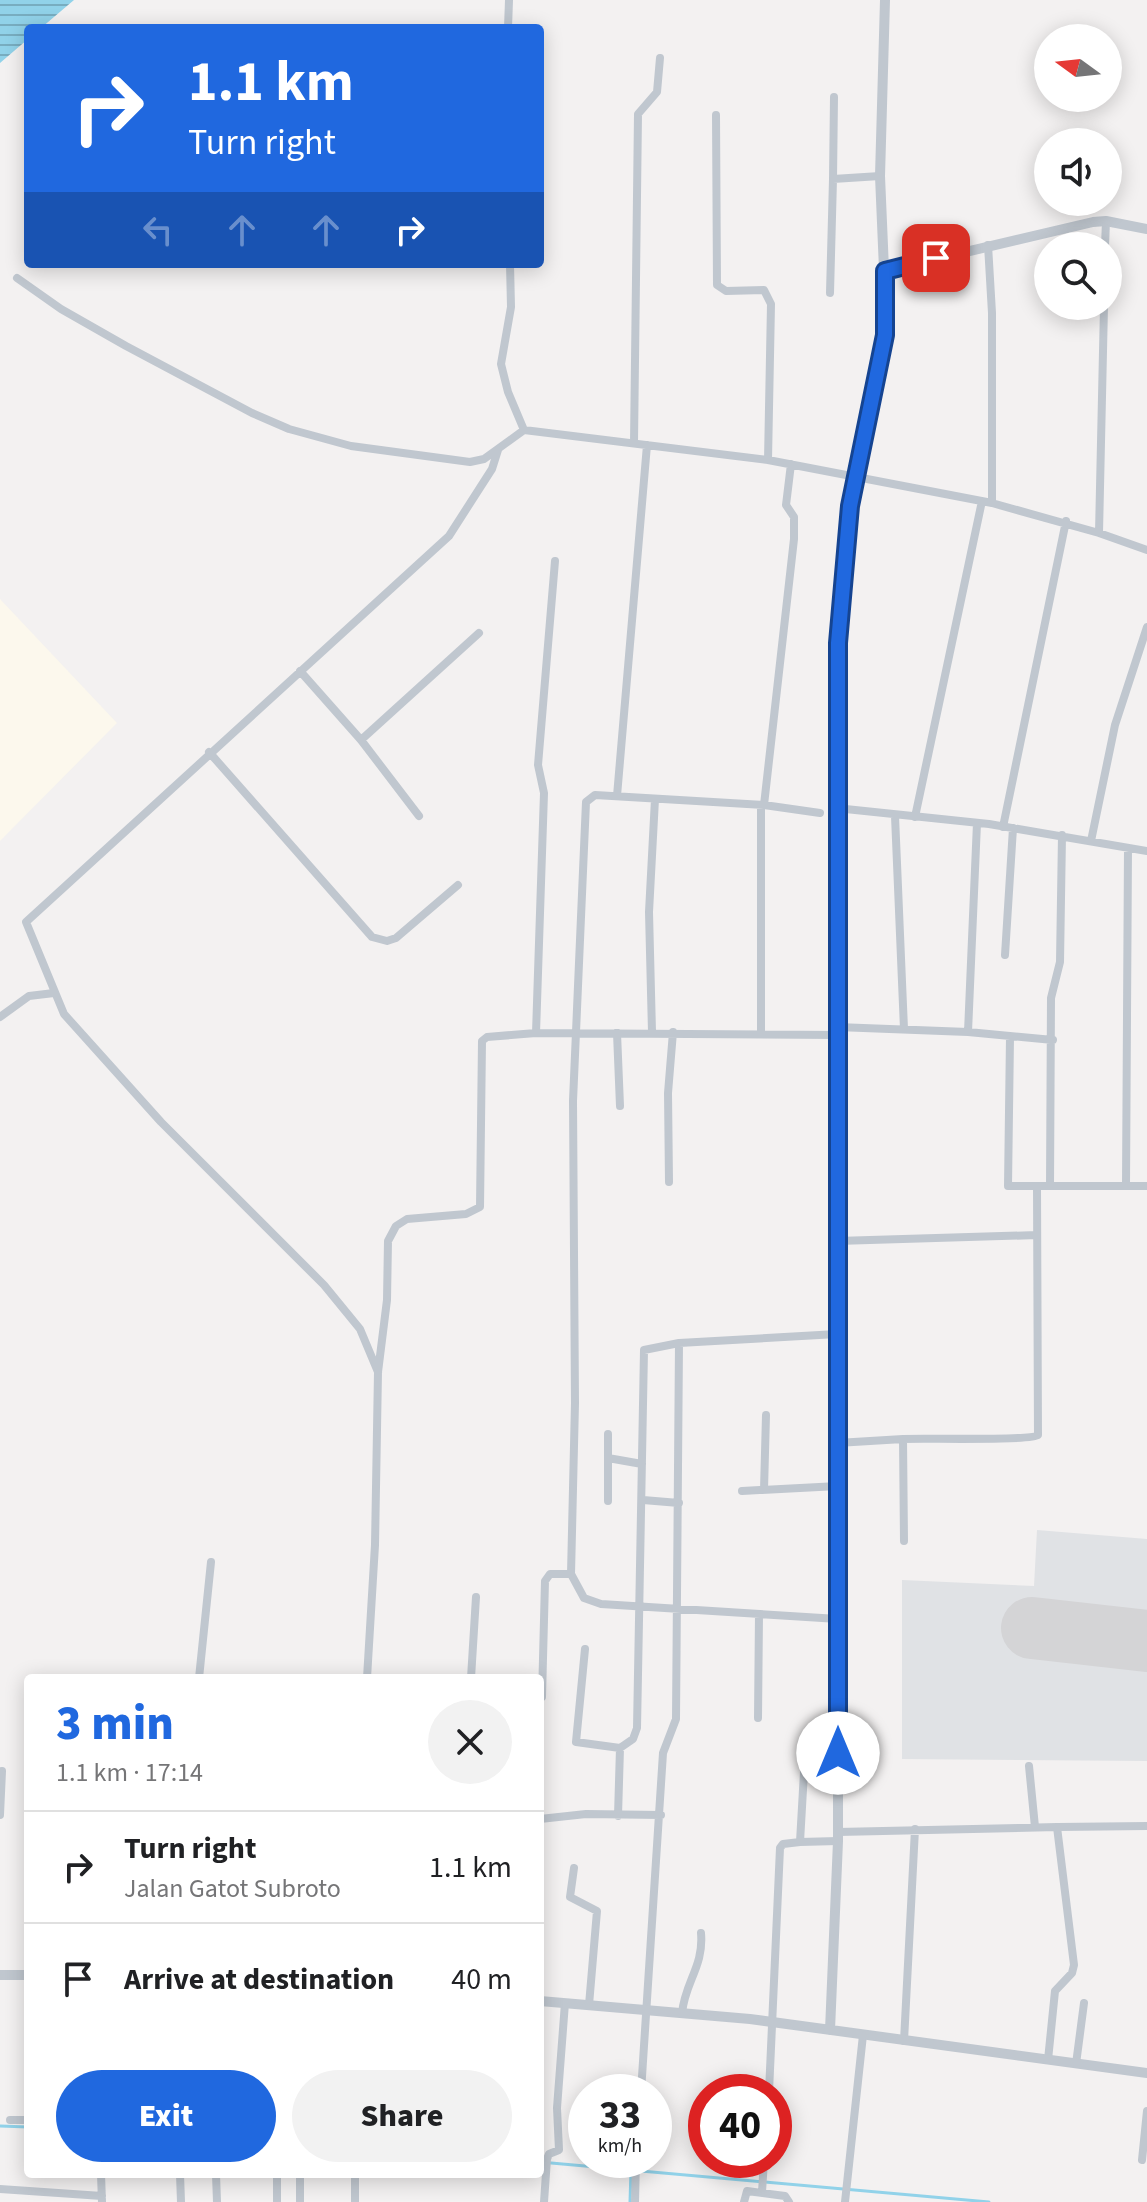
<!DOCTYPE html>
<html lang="en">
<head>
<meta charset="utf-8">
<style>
	:root { --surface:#fff; --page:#f2f2f2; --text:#202124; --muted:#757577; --line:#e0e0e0; --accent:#2068df }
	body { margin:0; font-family:"Source Sans 3",sans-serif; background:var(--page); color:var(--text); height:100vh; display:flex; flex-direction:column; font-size:30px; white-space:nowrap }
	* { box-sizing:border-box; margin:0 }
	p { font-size:26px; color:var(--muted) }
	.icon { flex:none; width:44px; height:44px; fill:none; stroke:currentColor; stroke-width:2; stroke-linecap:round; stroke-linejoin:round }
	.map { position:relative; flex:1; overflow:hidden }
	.drawer { position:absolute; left:24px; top:1674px; width:520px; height:504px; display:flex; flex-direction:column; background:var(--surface); border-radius:8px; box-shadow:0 4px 20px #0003 }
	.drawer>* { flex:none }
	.banner { position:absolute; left:24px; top:24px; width:520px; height:244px; border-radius:8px; box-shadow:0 4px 20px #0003; background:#2068df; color:#fff; overflow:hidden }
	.needle { width:52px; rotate:285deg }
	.fabs { position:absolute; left:1034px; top:24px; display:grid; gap:16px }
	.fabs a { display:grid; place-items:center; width:88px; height:88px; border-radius:50%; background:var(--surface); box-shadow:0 4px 20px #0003; font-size:40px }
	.speed { position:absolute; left:568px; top:2074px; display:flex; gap:16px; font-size:40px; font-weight:700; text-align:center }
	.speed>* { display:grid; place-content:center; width:104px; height:104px; border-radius:50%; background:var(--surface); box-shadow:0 4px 20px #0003; line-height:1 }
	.speed small { font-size:20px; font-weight:400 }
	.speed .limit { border:12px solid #d22; background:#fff; color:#111 }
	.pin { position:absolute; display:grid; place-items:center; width:68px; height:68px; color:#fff; margin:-34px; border-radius:16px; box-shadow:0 4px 12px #0006 }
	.me { position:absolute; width:88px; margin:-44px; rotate:0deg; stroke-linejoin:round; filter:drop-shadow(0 0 6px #0008) }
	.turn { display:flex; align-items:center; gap:28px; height:168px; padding:0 32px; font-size:36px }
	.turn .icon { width:104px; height:104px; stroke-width:2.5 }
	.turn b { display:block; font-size:56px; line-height:68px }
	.lanes { display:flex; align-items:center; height:76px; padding:0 32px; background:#0003; justify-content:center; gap:40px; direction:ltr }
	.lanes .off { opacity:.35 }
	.round { display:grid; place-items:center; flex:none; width:84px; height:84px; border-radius:42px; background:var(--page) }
	.overview { display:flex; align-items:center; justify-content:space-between; height:136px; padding:0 32px }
	h1 { font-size:48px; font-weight:800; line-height:60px; color:var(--accent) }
	.action { display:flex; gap:16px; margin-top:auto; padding:16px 32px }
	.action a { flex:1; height:92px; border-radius:48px; background:var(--accent); color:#fff; font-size:32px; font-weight:800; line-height:92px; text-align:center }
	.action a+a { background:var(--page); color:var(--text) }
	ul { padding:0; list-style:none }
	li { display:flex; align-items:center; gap:24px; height:112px; padding:0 32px; border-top:2px solid var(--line) }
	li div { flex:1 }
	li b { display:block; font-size:30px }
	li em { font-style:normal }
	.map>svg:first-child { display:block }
	.commercial { fill:#fcf8ed }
	.airport { fill:#e0e2e5 }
	.water { fill:url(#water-rules) }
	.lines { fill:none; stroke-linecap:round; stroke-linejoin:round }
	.stream { stroke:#91d2e9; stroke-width:3 }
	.runway { stroke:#d4d4d6; stroke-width:62 }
	.minor { stroke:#c0c7cf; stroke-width:8 }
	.tertiary { stroke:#c0c7cf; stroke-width:10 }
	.route-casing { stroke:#154491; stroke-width:20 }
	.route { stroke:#2068df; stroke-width:14 }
</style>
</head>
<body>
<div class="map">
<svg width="1147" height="2202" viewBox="0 0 1147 2202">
	<defs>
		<pattern id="water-rules" width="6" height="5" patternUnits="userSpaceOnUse" patternTransform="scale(2)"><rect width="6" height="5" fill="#91d2e9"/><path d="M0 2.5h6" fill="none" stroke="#78adc0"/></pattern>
	</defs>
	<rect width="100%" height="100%" fill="#f3f1f1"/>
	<!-- commercial -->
	<path class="commercial" d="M0,599l117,124 -117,118z"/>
	<!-- airport -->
	<path class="airport" d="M1037,1530l110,9v222l-245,-2v-179l132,6z"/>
	<!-- water -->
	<path class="water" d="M0,0h74l-33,28h-13v11l-28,24z"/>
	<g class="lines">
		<!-- stream -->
		<path class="stream" d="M0,2126l28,1
			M540,2162l449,40
			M630,2202l1,-32"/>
		<!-- runway -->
		<path class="runway" d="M1032,1628l115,13"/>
		<!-- minor -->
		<path class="minor" d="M508,28l1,-28
			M834,97l-1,82 47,-3
			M716,115l1,170 9,6 38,-1 7,14 -3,156
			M988,245l4,68v190l107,30 5,-227
			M1105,246l1,-25
			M510,264l1,43 -10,57 7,28 16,38
			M17,278l44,31 65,37 126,67 37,16 62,17 119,16 14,-3 40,-29 244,30 224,43
			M830,293l3,-114
			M634,443l4,-329 19,-22 3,-34
			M1099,533l48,17
			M300,671l61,69 58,76
			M361,740l118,-107
			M209,752l163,185 15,4 9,-3 62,-53
			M617,796l30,-351
			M761,805v229
			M764,805l30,-266v-22l-8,-12 5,-41
			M836,808l153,16 158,27
			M820,813l-56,-8 -169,-10 -9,7 -13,299 2,302 -4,171 13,24 17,6 237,15
			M895,816l9,213
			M915,817l67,-316
			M1003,827l63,-306
			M1091,841l24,-116 32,-98
			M1005,955l8,-127
			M0,1017l29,-21 25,-3
			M837,1027l131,5 85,8
			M652,1032l-3,-120 6,-113
			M968,1032l9,-209
			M536,1033l8,-240 -6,-28 17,-204
			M617,1033l3,73
			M1010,1037l-2,149h139
			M669,1182l-1,-89 5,-61
			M1050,1186l1,-188 9,-36 2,-127
			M1126,1186l2,-338
			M837,1241l200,-6
			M378,1372l-18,-43 -36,-44 -163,-163 -97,-108 -38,-92 423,-386 43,-67 6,-19
			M903,1439c20,-1 128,2 135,-4l-1,-248
			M837,1443l66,-4 1,102
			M608,1458l34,6
			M764,1490l2,-75
			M742,1491l96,-5
			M643,1500l36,3
			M608,1501v-67
			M585,1649l-9,93 44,6
			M199,1678l12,-116
			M367,1678l8,-133 3,-173 9,-72 1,-59 8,-15 11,-7 59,-5 14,-7 2,-166 5,-4 49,-4 301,2
			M471,1678l5,-81
			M542,1697l3,-116 5,-7h21
			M758,1718l1,-104
			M1029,1766l6,61
			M0,1815l2,-44
			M618,1816l2,-68 13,-9 4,-11 7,-378 35,-7 158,-9
			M540,1819l46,-5 75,1
			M1057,1827l90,-1
			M838,1832l219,-5 17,138 -2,8 -17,18 -7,69
			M800,1842l38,-1
			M574,1868l-4,29 27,14 -8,94
			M682,2013c3,-31 22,-47 19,-80
			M904,2041l11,-212
			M1076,2064l8,-61
			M641,2092l22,-339 13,-34 3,-376
			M769,2092l11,-244 3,-4 17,-2 4,-70
			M10,2120h18
			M1142,2160l5,-49
			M101,2174l1,28
			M180,2174l1,28
			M216,2174l1,28
			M0,2189l102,7
			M762,2192l2,-32
			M277,2202v-28
			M300,2202v-28
			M355,2202v-28
			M544,2202l3,-43 2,-5 10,-4 -2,-42 8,-105
			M635,2202l1,-42
			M744,2202l3,-11 38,5 4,6
			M845,2202l18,-167"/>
		<!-- tertiary -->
		<path class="tertiary" d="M885,271l208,-49 13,-1 41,8
			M0,1975h28
			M540,2001l210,18 397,54
			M830,2030l8,-189v-1198l12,-137 36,-190 -6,-140 5,-176"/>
	</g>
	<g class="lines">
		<!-- route casing -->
		<g class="route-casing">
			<path id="route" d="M838,1753v-1110l12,-137 35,-171v-64l51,-13"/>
		</g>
		<!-- route -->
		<use href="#route" class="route"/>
	</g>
</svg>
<div class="fabs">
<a><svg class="needle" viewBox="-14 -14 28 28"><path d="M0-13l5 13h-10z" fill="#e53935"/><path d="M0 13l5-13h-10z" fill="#757577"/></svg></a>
<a><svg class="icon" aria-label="sound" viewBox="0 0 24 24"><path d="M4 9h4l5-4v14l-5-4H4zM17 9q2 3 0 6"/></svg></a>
<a><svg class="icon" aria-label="search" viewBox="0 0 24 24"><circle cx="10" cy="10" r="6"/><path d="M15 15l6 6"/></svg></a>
</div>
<div class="speed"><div>33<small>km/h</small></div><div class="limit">40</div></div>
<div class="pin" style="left:936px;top:258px;background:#d93025"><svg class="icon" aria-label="arrive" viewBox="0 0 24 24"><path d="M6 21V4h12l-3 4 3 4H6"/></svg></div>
<svg class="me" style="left:838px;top:1753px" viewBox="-20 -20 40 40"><circle r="19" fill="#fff"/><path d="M0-13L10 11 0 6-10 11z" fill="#2068df"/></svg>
<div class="banner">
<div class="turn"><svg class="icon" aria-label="right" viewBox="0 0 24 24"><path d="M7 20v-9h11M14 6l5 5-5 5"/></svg><div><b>1.1 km</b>Turn right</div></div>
<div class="lanes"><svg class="icon off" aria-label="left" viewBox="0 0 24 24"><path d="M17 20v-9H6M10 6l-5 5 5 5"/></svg><svg class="icon off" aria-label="ahead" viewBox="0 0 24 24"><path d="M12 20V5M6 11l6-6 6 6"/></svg><svg class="icon off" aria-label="ahead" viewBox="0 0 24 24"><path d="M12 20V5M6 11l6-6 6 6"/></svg><svg class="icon" aria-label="right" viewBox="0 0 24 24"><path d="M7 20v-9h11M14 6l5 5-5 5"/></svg></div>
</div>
<section class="drawer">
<div class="overview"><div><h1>3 min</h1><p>1.1 km · 17:14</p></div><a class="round"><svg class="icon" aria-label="close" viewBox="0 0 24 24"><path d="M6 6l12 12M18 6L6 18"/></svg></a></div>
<ul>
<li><svg class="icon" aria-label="right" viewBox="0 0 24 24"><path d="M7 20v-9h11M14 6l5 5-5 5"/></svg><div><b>Turn right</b><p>Jalan Gatot Subroto</p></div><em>1.1 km</em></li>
<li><svg class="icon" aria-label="arrive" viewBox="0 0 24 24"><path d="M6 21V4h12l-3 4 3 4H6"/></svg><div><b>Arrive at destination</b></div><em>40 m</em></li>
</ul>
<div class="action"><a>Exit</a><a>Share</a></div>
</section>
</div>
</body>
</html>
